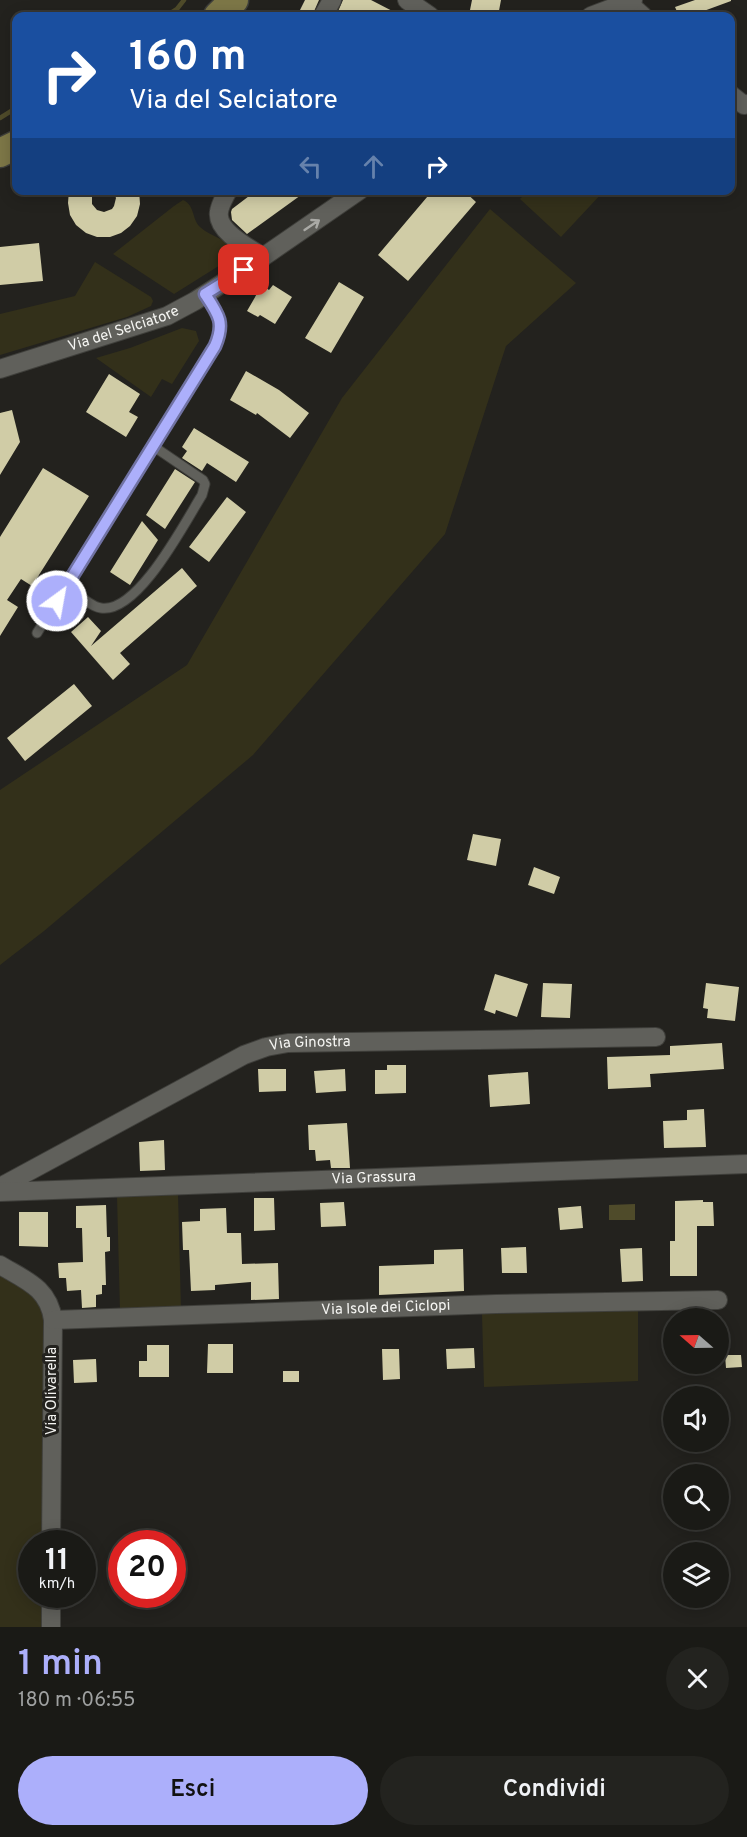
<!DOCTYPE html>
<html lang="it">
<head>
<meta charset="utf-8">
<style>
	:root { --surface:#1a1a16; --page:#23231f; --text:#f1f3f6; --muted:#9fa1a1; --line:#383835; --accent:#acaffb }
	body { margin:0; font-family:Overpass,sans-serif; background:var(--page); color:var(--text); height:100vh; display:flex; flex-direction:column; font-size:22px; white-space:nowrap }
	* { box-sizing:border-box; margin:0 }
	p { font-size:20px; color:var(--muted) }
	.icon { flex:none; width:33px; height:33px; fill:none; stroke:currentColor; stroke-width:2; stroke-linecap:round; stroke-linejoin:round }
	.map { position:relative; height:1627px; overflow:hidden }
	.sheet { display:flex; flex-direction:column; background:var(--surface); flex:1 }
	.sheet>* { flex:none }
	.guide { position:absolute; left:12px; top:12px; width:723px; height:183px; border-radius:12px; box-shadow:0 3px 15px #0003,0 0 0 2px var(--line); background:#1a4fa0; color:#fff; overflow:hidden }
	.needle { width:39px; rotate:290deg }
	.buttons { position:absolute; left:663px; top:1308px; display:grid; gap:12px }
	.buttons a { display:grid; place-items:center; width:66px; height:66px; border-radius:50%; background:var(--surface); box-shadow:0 3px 15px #0003,0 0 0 2px var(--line); font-size:30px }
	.speed { position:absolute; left:18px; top:1530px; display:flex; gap:12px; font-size:30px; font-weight:700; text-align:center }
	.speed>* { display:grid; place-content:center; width:78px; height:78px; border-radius:50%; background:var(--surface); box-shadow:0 3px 15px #0003,0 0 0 2px var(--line); line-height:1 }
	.speed small { font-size:15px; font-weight:400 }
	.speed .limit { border:9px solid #d22; background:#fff; color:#111 }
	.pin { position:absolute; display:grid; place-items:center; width:51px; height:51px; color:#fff; margin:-26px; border-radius:12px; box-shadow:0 3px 9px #0006 }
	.me { position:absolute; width:66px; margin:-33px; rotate:32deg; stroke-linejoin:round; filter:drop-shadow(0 0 4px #0008) }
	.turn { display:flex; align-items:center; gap:21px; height:126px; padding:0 18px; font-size:27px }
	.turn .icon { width:78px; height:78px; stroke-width:2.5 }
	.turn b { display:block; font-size:42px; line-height:51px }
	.lanes { display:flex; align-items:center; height:57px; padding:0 18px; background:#0003; justify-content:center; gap:30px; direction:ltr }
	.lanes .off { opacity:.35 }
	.round { display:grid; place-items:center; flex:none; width:63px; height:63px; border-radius:32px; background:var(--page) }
	.headline { display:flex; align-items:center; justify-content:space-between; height:102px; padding:0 18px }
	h1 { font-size:36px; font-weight:600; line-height:45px; color:var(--accent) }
	.action { display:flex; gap:12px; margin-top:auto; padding:12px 18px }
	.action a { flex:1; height:69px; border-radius:36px; background:var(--accent); color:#111; font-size:24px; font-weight:600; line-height:69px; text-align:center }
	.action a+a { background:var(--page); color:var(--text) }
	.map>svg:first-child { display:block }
	.green { fill:#33301a }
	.water { fill:#4f4b2a }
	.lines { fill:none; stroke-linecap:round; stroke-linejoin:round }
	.stream { stroke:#4f4b2a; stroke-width:4.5 }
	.building { fill:#d0cca6 }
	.lane-casing { stroke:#3f3f3b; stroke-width:11 }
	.street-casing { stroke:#3f3f3b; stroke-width:20 }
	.primary-casing { stroke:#3f3f3b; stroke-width:31 }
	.lane { stroke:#60605b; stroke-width:9 }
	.street { stroke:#60605b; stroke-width:18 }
	.primary { stroke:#7d7747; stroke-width:28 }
	.oneway { stroke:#aaaaa6 }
	.route-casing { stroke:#7072a3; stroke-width:15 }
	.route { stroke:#acaffb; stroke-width:10 }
	.labels { text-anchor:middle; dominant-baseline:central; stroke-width:6; stroke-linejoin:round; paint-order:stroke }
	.street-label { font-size:15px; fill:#f4f4f1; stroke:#23221e }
</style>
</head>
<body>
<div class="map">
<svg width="747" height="1627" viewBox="0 0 747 1627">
	<rect width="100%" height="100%" fill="#23221e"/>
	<!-- green -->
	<path class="green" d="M528,191v-1l76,1 -43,46 -41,-38z
		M183,200c12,5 9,20 17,27 12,11 30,13 41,25l-67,42 -61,-40 61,-48z
		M490,209l86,74 -70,63 -61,188 -192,221 -209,176 -44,34v-175l187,-125 155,-267z
		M95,262l56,35 2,4 -2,5 -24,11 -127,38v-41l75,-18z
		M182,328l14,3 3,10 -27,43 -10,-5 -11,18 -55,-39 34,-10z
		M178,1194l3,116 -61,1 -3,-115z
		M0,1265l41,25 12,30 -2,223 -19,1v50l19,1v32h-51z
		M638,1310v71l-154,6 -2,-73z"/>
	<!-- water -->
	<path class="water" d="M635,1204v16h-26v-15z"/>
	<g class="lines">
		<!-- stream -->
		<path class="stream" d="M166,16l11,-7 7,-9
			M0,118l16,-10"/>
	</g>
	<!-- building -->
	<path class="building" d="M305,0h14l-7,16h-15z
		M343,0h28l31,16h-66z
		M472,0h29l-3,16 -29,-1z
		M695,0h36v1l-30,11 2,4h-24l-4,-9z
		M69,190h23v14l5,6 7,2 8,-3 2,-3 2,-8 -3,-8h26l1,14 -3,12 -7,10 -9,7 -11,4h-13l-11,-4 -10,-8 -6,-10 -2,-12z
		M257,190h51l-61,44 -15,-14 -1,-8 1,-3z
		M433,190h30l13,12 -68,79 -30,-26z
		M39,243l4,38 -43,4v-38z
		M339,282l25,15 -33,56 -26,-15z
		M262,285l7,5 4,-5 19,12 -17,27 -15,-9 -2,2 -11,-6z
		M246,371l33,19 30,23 -19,25 -33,-25 -1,2 -26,-15z
		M109,374l31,20 -11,18 9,5 -12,20 -40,-25z
		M12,410l8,32 -20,33v-62z
		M194,428l55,34 -13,20 -29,-19 -5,8 -20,-13 5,-7 -5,-4z
		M43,468l46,28 -57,90 -11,-7 -14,21 11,7 -18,29v-99z
		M175,469l20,13 -30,47 -19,-14z
		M227,497l19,15 -37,50 -20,-15z
		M142,521l16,19 -28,45 -20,-13z
		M182,568l15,18 -77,67 10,11 -17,16 -42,-48 17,-15 13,14 -10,15z
		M74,684l18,22 -67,55 -18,-23z
		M473,834l28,5 -5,27 -29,-6z
		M534,867l26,10 -6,17 -26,-9z
		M495,974l33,10 -11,33 -21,-7 -1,4 -11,-4z
		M543,983l29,1 -2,34 -29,-1z
		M706,983l33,4 -4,34 -28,-3 1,-9 -5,-1z
		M722,1043l2,26 -74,5 1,13 -43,2 -1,-32 63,-2v-9z
		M387,1065h19v28l-31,1v-24h12z
		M258,1069h28v22l-27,1z
		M345,1069l1,22 -30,2 -2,-22z
		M528,1072l2,32 -40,3 -2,-32z
		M704,1109l2,38 -42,1 -1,-27 24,-1v-10z
		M347,1123l3,45h-19l-1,-8 -14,1 -1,-11h-6l-1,-25z
		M164,1140l1,30 -25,1 -1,-29z
		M254,1198h20l1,32 -21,1z
		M703,1200v2h10l1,24h-17v50h-27v-35h5v-40z
		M344,1202l2,24 -25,1 -1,-24z
		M106,1205l1,32h3v14l-5,1 1,33h-4v9l-6,1v12l-14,1 -1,-18 -14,1 -1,-13h-7l-1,-15 25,-1 -1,-34h-6v-22z
		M581,1206l2,22 -23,2 -2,-22z
		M226,1208l1,25h14l1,31 36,-1 1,36 -28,1v-18l-36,3v5l-24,1 -2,-41h-6l-1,-28 18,-1v-12z
		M19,1212h29v35l-29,-1z
		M526,1247l1,26h-25l-1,-25z
		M642,1248l1,33 -21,1 -2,-33z
		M463,1249l1,42 -85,4v-29l55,-2v-14z
		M208,1344h25v29h-26z
		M147,1345h22v32h-30v-16h8z
		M474,1348l1,20 -28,1 -1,-20z
		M382,1349h17l1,30 -17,1z
		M725,1355h16l1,12 -16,1z
		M96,1359l1,23 -23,1 -1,-23z
		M283,1371h16v11h-16z"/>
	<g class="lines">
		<!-- lane casing -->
		<g class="lane-casing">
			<path id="lane" d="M67,585c10,8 22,21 34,23 37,6 84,-86 101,-113l3,-11 -2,-4 -50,-34
				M37,633l178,-286c10,-24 4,-32 -10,-52"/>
		</g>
		<!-- street casing -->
		<g class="street-casing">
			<g id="street">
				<path d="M407,0l23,16"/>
				<path d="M627,2l16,14"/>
				<path d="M323,16l9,-16"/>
				<path d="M591,16l42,-16"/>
				<path d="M730,94l14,11 3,-1"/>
				<path d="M228,190c-3,7 -8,14 -9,22 -3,19 30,36 44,45"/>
				<path id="s1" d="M0,369l167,-53 28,-15 68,-44 97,-67"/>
				<path id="s2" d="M0,1187l244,-132 22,-8 22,-4 368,-6"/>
				<path id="s3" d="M0,1192l747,-28"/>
				<path d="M0,1265c25,15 49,23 53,55l-2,224"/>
				<path id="s4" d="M53,1320l443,-16 222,-4"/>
				<path d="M51,1627v-33"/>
			</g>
		</g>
		<!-- primary casing -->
		<g class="primary-casing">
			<path id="primary" d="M218,16l16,-16
				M0,153l16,-8"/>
		</g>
		<!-- lane -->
		<use href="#lane" class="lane"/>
		<!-- street -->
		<use href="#street" class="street"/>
		<!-- primary -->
		<use href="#primary" class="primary"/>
	</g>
	<!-- one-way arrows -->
	<defs><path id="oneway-shaft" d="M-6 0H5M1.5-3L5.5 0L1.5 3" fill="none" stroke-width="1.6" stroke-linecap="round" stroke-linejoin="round" transform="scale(1.5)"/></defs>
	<use class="oneway" href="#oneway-shaft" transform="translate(312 225) rotate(-34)"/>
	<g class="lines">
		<!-- route casing -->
		<g class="route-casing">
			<path id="route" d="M57,601l158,-255c10,-23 4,-31 -10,-52l39,-24"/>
		</g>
		<!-- route -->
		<use href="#route" class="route"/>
	</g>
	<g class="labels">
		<!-- street labels -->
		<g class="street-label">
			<text stroke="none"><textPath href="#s1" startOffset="130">Via del Selciatore</textPath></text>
			<text stroke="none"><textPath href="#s2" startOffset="345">Via Ginostra</textPath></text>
			<text stroke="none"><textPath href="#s3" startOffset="374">Via Grassura</textPath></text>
			<text stroke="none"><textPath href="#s4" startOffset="333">Via Isole dei Ciclopi</textPath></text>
			<text transform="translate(52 1391) rotate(-90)">Via Olivarella</text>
		</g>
	</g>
</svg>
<div class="buttons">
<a><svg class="needle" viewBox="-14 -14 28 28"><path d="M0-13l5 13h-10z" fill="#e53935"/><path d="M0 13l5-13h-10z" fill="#9fa1a1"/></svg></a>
<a><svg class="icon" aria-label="sound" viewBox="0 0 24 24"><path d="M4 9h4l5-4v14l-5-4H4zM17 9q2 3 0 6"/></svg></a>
<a><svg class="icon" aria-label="search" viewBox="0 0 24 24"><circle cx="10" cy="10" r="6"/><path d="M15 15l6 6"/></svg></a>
<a><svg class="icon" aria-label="layers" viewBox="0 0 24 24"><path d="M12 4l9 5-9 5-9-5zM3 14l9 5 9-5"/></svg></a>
</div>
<div class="speed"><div>11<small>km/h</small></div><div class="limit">20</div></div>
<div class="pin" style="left:244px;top:270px;background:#d93025"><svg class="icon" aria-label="arrive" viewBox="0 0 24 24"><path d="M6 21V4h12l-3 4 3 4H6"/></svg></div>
<svg class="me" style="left:57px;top:601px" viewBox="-20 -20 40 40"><circle r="17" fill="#acaffb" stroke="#fff" stroke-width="3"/><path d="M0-11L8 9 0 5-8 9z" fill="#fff"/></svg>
<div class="guide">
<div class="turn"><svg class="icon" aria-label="right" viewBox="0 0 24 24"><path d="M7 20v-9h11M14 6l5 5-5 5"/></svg><div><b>160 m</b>Via del Selciatore</div></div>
<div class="lanes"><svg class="icon off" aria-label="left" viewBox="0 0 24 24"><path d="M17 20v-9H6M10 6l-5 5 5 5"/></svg><svg class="icon off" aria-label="ahead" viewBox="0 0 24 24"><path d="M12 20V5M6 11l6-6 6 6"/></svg><svg class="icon" aria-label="right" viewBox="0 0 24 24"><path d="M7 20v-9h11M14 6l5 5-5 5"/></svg></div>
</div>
</div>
<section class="sheet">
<div class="headline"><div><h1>1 min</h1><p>180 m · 06:55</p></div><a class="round"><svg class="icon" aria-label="close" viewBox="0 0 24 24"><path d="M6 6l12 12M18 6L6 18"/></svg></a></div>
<div class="action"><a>Esci</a><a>Condividi</a></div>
</section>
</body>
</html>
